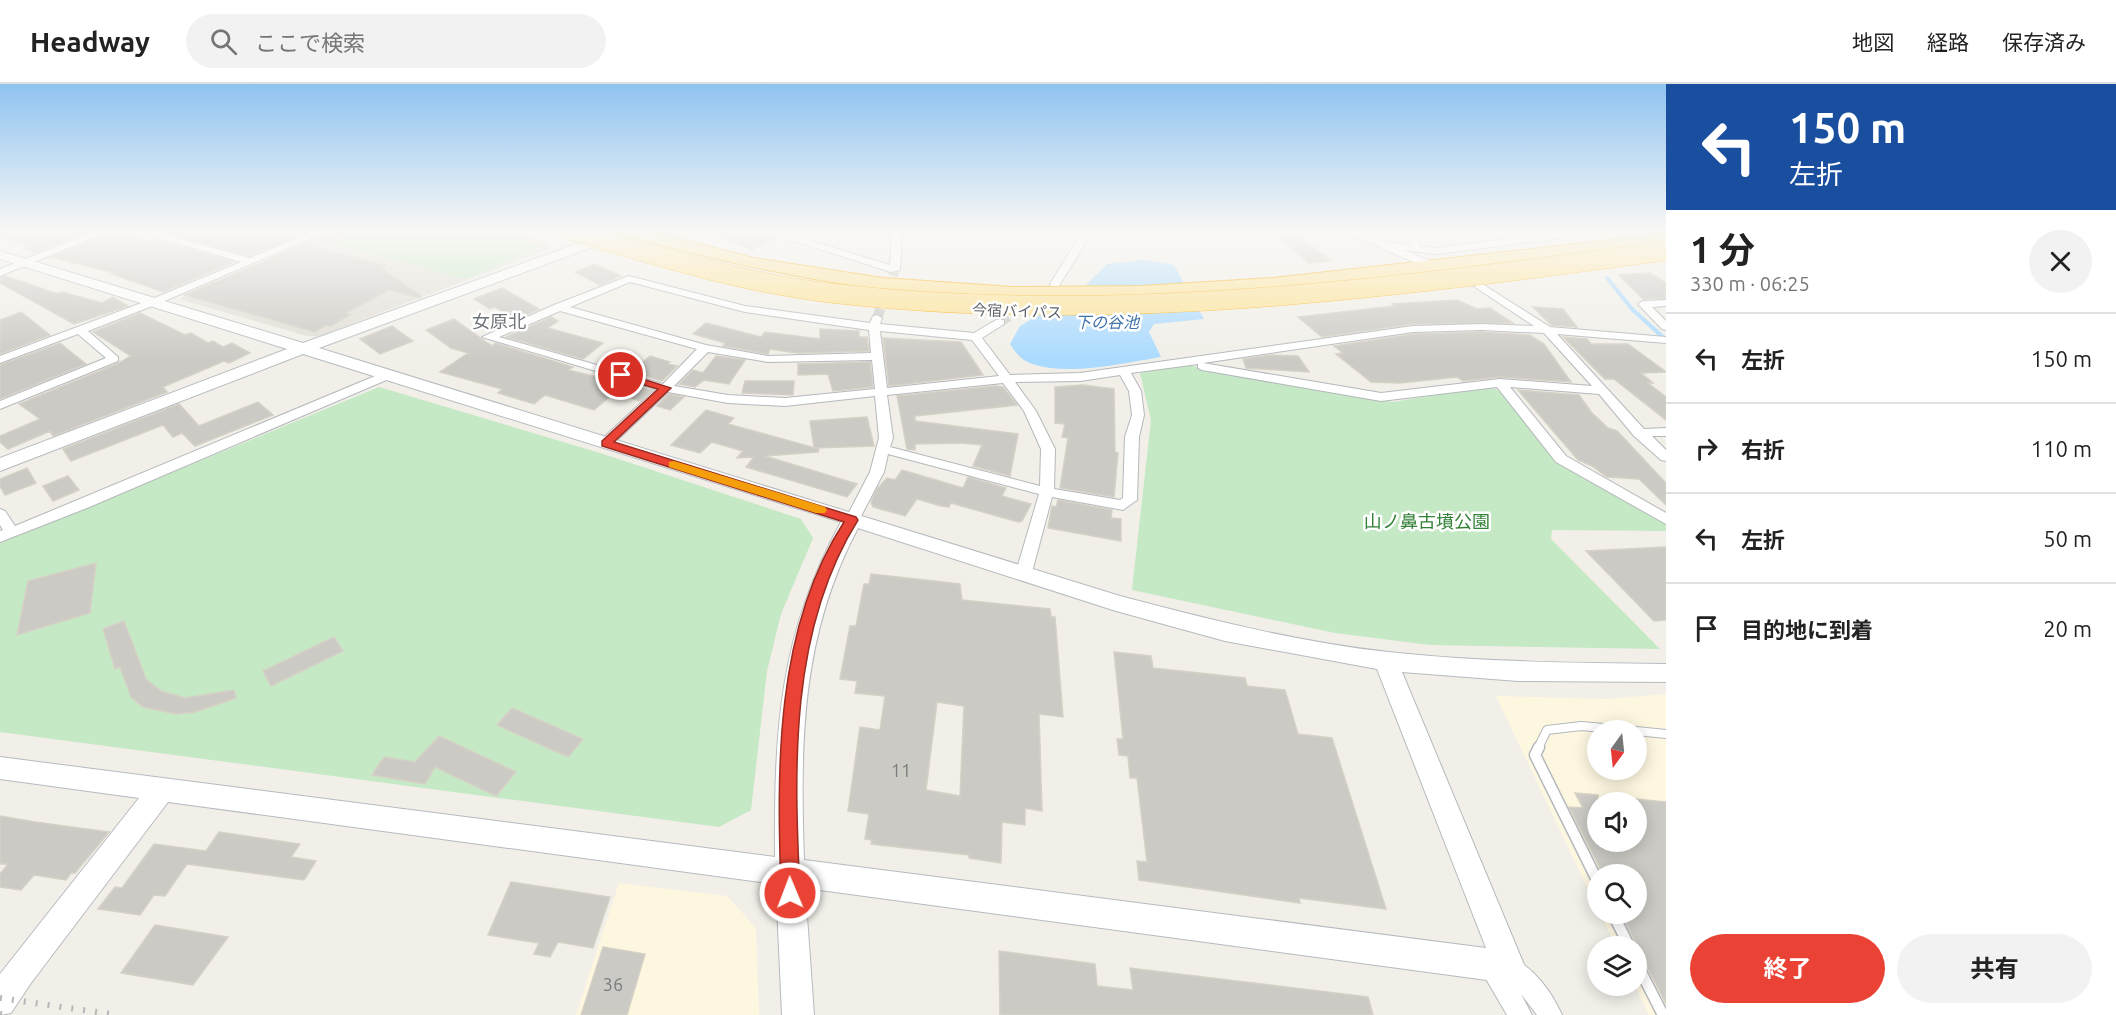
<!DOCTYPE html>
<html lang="ja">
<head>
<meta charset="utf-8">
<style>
	:root { --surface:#fff; --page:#f2f2f2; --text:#222; --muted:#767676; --line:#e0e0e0; --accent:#ea4335 }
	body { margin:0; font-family:Ubuntu,"Noto Sans JP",sans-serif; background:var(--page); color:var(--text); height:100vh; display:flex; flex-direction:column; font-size:22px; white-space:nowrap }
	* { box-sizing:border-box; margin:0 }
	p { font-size:20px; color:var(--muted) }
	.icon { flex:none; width:33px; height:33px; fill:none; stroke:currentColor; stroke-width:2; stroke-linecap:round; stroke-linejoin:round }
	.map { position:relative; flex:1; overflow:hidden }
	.side { display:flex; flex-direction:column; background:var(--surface); width:450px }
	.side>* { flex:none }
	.top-card { background:#1a4fa0; color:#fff; overflow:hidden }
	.needle { width:39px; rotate:195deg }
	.buttons { position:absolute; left:1587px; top:636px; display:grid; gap:12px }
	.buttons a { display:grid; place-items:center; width:60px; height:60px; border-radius:50%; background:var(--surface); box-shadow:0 3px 15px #0003; font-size:30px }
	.pin { position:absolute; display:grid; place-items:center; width:51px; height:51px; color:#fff; margin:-26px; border:3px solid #fff; border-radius:50%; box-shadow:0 2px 6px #0007 }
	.me { position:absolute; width:66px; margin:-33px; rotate:359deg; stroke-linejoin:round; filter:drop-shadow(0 0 4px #0008) }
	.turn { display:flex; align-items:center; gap:21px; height:126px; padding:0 24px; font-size:27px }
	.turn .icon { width:78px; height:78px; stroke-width:2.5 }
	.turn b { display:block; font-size:42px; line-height:51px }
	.round { display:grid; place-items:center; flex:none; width:63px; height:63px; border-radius:32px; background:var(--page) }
	.overview { display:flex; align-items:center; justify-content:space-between; height:102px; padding:0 24px }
	h1 { font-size:36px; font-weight:700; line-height:45px }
	.button { display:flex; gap:12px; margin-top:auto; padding:12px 24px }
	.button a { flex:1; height:69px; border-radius:36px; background:var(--accent); color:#fff; font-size:24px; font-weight:700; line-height:69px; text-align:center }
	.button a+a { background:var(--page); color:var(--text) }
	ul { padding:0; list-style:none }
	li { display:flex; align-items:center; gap:18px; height:90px; padding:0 24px; border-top:2px solid var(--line) }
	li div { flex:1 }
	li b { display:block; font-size:22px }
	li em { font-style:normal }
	header { display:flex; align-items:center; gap:36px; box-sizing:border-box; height:84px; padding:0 30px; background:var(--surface); border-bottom:2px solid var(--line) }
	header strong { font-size:28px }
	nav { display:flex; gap:33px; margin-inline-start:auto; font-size:21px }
	.search { width:420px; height:54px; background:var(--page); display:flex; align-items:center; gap:15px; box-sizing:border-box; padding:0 21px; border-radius:33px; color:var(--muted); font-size:22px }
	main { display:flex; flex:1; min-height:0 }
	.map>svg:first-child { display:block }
	.commercial { fill:#fef7e0; fill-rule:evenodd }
	.education { fill:#e1ded6 }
	.green { fill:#c5e8c5 }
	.water { fill:#aadaff }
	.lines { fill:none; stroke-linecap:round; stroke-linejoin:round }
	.stream { stroke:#aadaff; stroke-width:4 }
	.building { fill:#cccac5; stroke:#d6d1c6; stroke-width:1.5; fill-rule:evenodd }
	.street-tunnel { stroke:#ccccc8; stroke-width:10; stroke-dasharray:10 5; stroke-linecap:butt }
	.lane-far1-casing { stroke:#b5b8bc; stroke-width:10 }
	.lane-casing { stroke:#b5b8bc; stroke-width:13 }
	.street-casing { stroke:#b5b8bc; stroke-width:2 }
	.secondary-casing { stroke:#b6babf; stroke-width:2 }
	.highway-casing { stroke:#f9ab00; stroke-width:2 }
	.lane-far1 { stroke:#fff; stroke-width:8 }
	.lane { stroke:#fff; stroke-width:10 }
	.street { fill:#fff; fill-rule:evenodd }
	.secondary { fill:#fff; fill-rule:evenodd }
	.highway { fill:#fde293; fill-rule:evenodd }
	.rail { stroke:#b6b7b8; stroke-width:6; stroke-dasharray:2 10; stroke-linecap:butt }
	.highway-bridge-casing { stroke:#f9ab00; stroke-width:20; stroke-linecap:butt }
	.highway-bridge { stroke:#fde293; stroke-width:19 }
	.route { fill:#ea4335; stroke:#982c22; stroke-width:1.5 }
	.slow { fill:#f59e0b }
	.labels { text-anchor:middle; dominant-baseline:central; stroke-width:5; stroke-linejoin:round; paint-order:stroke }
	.far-street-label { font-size:15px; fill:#5f6368; stroke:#fff }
	.far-water-label { font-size:16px; font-style:italic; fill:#4174aa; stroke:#fff }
	.far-quarter-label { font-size:18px; fill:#70757a; stroke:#fff }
	.park-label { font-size:18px; fill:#348238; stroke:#fff }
	.near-number-label { font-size:18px; fill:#7a7d7f }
</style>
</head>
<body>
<header>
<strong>Headway</strong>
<div class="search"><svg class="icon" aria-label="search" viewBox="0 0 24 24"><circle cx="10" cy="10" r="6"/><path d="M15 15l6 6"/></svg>ここで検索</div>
<nav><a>地図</a><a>経路</a><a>保存済み</a></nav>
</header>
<main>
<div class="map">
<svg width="1666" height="931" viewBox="0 0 1666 931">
	<rect width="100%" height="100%" fill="#f1efe8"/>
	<!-- commercial -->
	<path class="commercial" d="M1666,610v321h-17l-14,-29 1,-40h-20l-16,-32h36v-40h-38l-1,34 -101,-212 111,3zM1598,646h38v40h-38zM1598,718h38v40h-38z
		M619,799l108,13 29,32 3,87h-183z"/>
	<!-- education -->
	<path class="education" d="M337,146h177l33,14 2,5 -230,87h-12l-128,-37z"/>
	<!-- green -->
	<path class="green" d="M370,146h132l37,17 -73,32 -134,-36z
		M1186,281l207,37 95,-16 12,5 59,72 107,60v8l-114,-1 -1,9 109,110 -230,-4 -95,-12 -203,-43 19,-170 -11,-47z
		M379,303l221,66 201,66 12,19 -32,76 -14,57 -16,139 -32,17 -719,-95v-189z"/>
	<!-- water -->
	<path class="water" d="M1144,176l30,5 30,54 -50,5 -5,8 12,25c-36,6 -95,20 -131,6 -10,-4 -14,-10 -20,-19l10,-18 64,-39 23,-23z"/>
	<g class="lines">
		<!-- stream -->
		<path class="stream" d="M1607,194l25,31 34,31"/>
	</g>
	<!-- building -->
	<path class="building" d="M0,146h92l-57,23 -11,-5 6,-2 -30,-9z
		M174,146h90l29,8 -43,18 -83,-23z
		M704,146h53l19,7 -24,13z
		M1271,146h20l40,31 -22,2z
		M113,148l35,9 6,-2 80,23 -71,30 -51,-18 3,-1 -64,-16z
		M309,158l7,1 -7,3 76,19 -3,4 39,27 -1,2 -31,-8 -43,23 4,2 -19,11 -5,-1 -11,7 -130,-37z
		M595,180l26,12 -21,9 -25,-13z
		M1650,189l16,10v15l-23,1 -24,-24z
		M5,192l53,18 4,-2 40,11 11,-6 15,9 -54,18 -74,-41v-5z
		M502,204l37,21 -24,11 -20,-13 -5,2 -16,-10z
		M1457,216l20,9 13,-1 23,15 -100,1 -91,13 -24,-20 96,-11 -2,-2z
		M1533,223l30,2 14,18 -26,-2z
		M21,228l29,23 -50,19v-34z
		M140,229l45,22 6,-2 17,10 5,-2 10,6 9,-4 18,10 -21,10 -5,-2 -61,26 4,5 -114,44 -3,-5 -42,18 -8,-7v-6l40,-17 -21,-15 100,-41 12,-7 -38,-24z
		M551,233l7,4 -10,7 55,15 -20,16 -77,-22z
		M454,235l38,27 3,-3 78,24 -5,3 84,20 -12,11 -26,-8 -20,17 -49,-15 -11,9 -36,-11 4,-4 -62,-17 28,-19 -17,-5 -25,-18z
		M706,239l55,14 4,-5 55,7v-10l39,2v6h8l2,14 -72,2 -27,-4 -2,5 -45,-8 2,-3 -32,-9z
		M392,242l21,15 -33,13 -20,-15z
		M1482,248l48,3 14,9 27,38 -71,-5 -37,4 -6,-4 -57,6 -29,-1 -35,-28 7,-1 -9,-7 79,-12z
		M1563,253l24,2 4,5h37l38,28 -25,1 12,10h-5l18,14v23l-52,-41h-9z
		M883,254l78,4 22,33 -94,11z
		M60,259l26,21 -86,35v-34z
		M1271,271l27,1 11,16 -63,-4 -3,-9z
		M650,272l20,6 -2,2 9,2 -15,15 -31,-9z
		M716,272l29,4 -16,24 -25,-4 -9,7 -16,-3 14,-14 10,3z
		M870,278l3,25 -40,4 -5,-17 -30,1v-11z
		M745,297h49l-1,14 -51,-2z
		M1083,301l31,4 1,63 3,1 -4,44 -54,-9 8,-50 -6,-1 3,-13 -10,-1v-36z
		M995,302l8,1 14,18 -102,11v5l103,13 -8,42 -37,-10 9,-21 -20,-2 -47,1v6l-8,-1 -10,-53z
		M1518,306l61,5 13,18 16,15 9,3 49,52v22l-27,-26 -32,-2 -15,-11 -14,-6z
		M669,310l15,3 -14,13 -13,-4z
		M258,318l15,13 -78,31 -13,-13 -9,4 -10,-12 -92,36 -8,-12 116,-45 20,22z
		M706,326l28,8 -6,6 91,25 -1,3 -53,4 92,28 -10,13 -101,-30 8,-10 -17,1 6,-7 -31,-9 -12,11 -29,-8z
		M867,333l7,29 -60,2 -4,-27z
		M27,384l9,15 -31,12 -5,-9v-7z
		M902,386l61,18 5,-11 38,11 -4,8 29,8 -9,17 -4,1 -67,-19 -2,4 -8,-1 -24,-7 -12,17 -32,-9 -2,-5 6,-13 10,-11 8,2z
		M68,392l11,14 -26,11 -10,-15z
		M1058,416l54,10 -1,8 10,1v22l-73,-13 4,-22 4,1z
		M1666,463v73l-12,1 -68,-70z
		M96,479l-6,50 -73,22 11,-54z
		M871,490l89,10 2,16 88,9 1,8h4l8,100 -24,-3 3,97 -17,-3v17l-23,-3 -1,41 -32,-5v-3l-98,-11 1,-4 -7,-1 4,-25 -21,-3 12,-84 20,3 5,-34 -30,-3 2,-12 -17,-2 10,-53h6l8,-42h5zM937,618l27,4 -4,90 -34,-6z
		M124,537l22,58 15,12 24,7 49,-8 2,8 -41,14 -19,2 -33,-7 -12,-10 -11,-30 -5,2 -12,-40z
		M334,553l9,14 -72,35 -8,-15z
		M1114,568l37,4 2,12 92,10 2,8 38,4 13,44 34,4 54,171 -87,-11 1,5 -161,-23 -2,-19 10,1 -10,-84h-7l-2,-22 -9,-1 -2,-16h6z
		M512,624l71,31 -15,18 -71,-32z
		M439,652l77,36 -20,24 -61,-29 -10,17 -53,-9 12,-18 31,5z
		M1575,709l23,2v47h38v-43l30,3v202l-23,-45 -7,-4v-12l-15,-29h15v-40h-33l-34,-67 14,1z
		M0,732l35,6 74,10 -34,41h-4l-5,7 -32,-5 -13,15 -21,-3v-13l8,-10h-8z
		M219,748l81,12 -9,13 25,4 -12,19 -117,-16 -22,32 -11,-1 -14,20 -42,-6 17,-22 7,1 32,-44 52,7z
		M511,798l99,15 -17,51 -35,-6 -8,15 -16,-3 5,-11 -51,-8z
		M155,841l73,12 -35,48 -72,-12z
		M603,863l42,7 -18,61h-46z
		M999,867l96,13 2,22 36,4 -3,-22 238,29 5,18h-373z"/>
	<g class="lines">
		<!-- street-tunnel -->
		<path class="street-tunnel" d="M877,234l18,-48
			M1000,238l28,-19"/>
		<!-- lane-far1 casing -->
		<g class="lane-far1-casing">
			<path id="lane-far1" d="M1636,647l30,3
				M1538,664l9,-18 34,-4 46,4"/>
		</g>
		<!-- lane casing -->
		<g class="lane-casing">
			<path id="lane" d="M1539,663l-4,8 63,127
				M1613,830l16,32
				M1636,878l27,53"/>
		</g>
		<!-- street casing -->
		<g class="street-casing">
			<path id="street" d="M98,146h14l-112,46v-7z
				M132,146h16l102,28 67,-28h13l-170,73 -72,28 30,26v4l-118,48v-8l106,-43 -28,-24 -78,29v-7l152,-57 89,-37z
				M760,146h15l115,35 2,-35h10l-2,40 -9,2z
				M1083,146h10l-34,56h-8l-1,-2z
				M1401,146h10l9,16 17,2 117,-15 -3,-3h10l4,5 -5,3 -123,16 -56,-7 -2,-2 5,-3 26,3z
				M629,192l116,30 125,17 3,-7 4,-1 5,3 -2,6 94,9 22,-13h8v4l-22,14 28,37 70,-2 333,-47 69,-2 52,2 -62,-41 -1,-2 5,-3 74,47 116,10v6l-109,-9 87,95 22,-1v8h-14l14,14v11l-5,-1 -27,-24 -35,-42 -89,-7 56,69 100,57v11l-110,-62 -59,-75 -116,14 -179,-31 -4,-2v-4l-67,9 10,18 3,24 -5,22 -2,63 -14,10 -71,-13 -20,75 -8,5 -8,-5 23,-78 -151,-40 -4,18 -25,48 -7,5 -5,-2 -2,-3 25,-48 9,-34 -4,-42 -90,10 -57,-3 -60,-11 -57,54h-10l-2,-3 2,-3 55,-51 -174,-52 72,-32zM630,198l115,30 124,18 2,23 -103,3 -62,-11 -136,-38zM560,227l137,38 -34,35 -164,-47zM1482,246l62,3 48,53 -92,-7 -119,14 -178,-30 210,-31zM880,247l92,9 27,36 -112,12zM708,268l60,10 104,-2 3,29 -90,9 -57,-3 -54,-9zM1120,291l9,16 3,24 -7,22 -2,61 -3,2 -66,-11 1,-40 -19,-38 -21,-29 65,-1zM1003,299l21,28 17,38 -1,37 -150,-39 3,-9 -6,-43z
				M1666,216v6l-14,1 14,14v9l-4,-1 -24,-25 5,-3z
				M387,287l4,1v6l-304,130 -87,34v-11l3,-1 -3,-5v-16l5,2 10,15z
				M1490,872l10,5 9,-5c24,10 43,36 53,59h-25l-16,-21 11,21h-25l-28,-48 3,-8z"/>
		</g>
		<!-- secondary casing -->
		<g class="secondary-casing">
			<path id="secondary" d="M1340,146h18l97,42 -2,3h-10z
				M593,154l7,4 -2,3 -279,103 801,248c87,23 177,46 268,56 92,10 185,11 278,12v18l-148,-1 -116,-9 123,295 -5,11 -11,5 -704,-95 9,127h-32l-6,-131 -608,-82 -137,181 -20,30 -11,2v-41l139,-176 -139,-19v-22l775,100c-1,-125 4,-223 66,-335l-538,-168 -303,117v-13l287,-109 -287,-90v-8l303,92zM858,444l258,83 109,30 152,28 109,279 -682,-88c-4,-118 -3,-225 54,-332z"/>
		</g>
		<!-- highway casing -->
		<g class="highway-casing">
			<path id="highway" d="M616,146h28l110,28 129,20 130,9 130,-1 130,-8 393,-44v10c-258,32 -523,75 -783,45 -90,-10 -177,-32 -265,-55z"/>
		</g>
		<!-- lane-far1 -->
		<use href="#lane-far1" class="lane-far1"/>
		<!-- lane -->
		<use href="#lane" class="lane"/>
		<!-- street -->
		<use href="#street" class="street"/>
		<!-- secondary -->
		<use href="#secondary" class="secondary"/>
		<!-- highway -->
		<use href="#highway" class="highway"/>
		<!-- rail -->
		<path class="rail" d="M0,914l117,17
			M0,930l7,1"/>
		<!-- highway-bridge casing -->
		<g class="highway-bridge-casing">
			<path id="highway-bridge" d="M568,146c89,26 178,54 271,64 277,31 552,-6 827,-43"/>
		</g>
		<!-- highway-bridge -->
		<use href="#highway-bridge" class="highway-bridge"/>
	</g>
	<!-- sky -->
	<linearGradient id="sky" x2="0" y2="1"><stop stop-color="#8fc3f1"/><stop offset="0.53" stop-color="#f9f8f5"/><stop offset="1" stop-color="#f9f8f5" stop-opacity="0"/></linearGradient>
	<rect width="1666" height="277" fill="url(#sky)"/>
	<!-- route -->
	<path class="route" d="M621,288l50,16 -57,54 242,75 2,3c-69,110 -64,248 -58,373l-3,7 -7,2 -6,-2 -3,-7c-4,-124 -7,-263 63,-371l-242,-76v-5l56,-52 -41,-12 -1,-2z"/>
	<!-- slow -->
	<path class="slow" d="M674,377l151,46 2,3 -2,3h-9l-147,-46v-5z"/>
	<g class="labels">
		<!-- far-street labels -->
		<g class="far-street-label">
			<text transform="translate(1017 227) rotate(2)">今宿バイパス</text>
		</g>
		<!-- far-water labels -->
		<g class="far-water-label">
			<text x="1107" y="238">下の谷池</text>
		</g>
		<!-- far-quarter labels -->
		<g class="far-quarter-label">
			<text x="499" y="237">女原北</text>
		</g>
		<!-- park labels -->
		<g class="park-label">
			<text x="1427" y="437">山ノ鼻古墳公園</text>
		</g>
		<!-- near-number labels -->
		<g class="near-number-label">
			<text x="901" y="686">11</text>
			<text x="613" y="900">36</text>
		</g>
	</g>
</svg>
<div class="buttons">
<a><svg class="needle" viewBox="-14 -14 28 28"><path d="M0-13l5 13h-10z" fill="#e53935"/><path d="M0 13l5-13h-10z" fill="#767676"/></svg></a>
<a><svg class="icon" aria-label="sound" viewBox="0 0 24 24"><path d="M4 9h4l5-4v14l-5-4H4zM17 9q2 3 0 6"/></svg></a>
<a><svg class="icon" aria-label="search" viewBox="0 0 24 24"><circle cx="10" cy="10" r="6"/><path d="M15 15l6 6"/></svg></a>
<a><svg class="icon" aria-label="layers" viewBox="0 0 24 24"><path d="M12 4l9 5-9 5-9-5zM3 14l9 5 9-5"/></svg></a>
</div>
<div class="pin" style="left:621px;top:291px;background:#d93025"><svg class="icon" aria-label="arrive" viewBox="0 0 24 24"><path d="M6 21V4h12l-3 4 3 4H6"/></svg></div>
<svg class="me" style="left:790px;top:809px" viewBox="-20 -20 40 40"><circle r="17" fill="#ea4335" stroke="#fff" stroke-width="3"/><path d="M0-11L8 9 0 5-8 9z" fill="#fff"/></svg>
</div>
<section class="side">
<div class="top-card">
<div class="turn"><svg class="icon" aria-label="left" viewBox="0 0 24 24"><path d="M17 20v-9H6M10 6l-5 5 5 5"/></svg><div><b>150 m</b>左折</div></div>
</div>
<div class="overview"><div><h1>1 分</h1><p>330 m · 06:25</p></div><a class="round"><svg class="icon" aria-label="close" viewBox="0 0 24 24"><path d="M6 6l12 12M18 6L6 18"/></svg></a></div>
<ul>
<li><svg class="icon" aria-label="left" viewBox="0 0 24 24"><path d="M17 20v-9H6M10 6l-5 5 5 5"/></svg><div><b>左折</b></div><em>150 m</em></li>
<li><svg class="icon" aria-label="right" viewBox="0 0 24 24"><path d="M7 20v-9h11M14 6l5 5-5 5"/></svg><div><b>右折</b></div><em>110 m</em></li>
<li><svg class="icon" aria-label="left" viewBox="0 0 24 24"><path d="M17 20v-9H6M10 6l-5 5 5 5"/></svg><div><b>左折</b></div><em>50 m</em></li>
<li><svg class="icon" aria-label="arrive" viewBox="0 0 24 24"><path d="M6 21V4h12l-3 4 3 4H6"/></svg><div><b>目的地に到着</b></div><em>20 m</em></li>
</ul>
<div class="button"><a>終了</a><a>共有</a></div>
</section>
</main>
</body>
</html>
